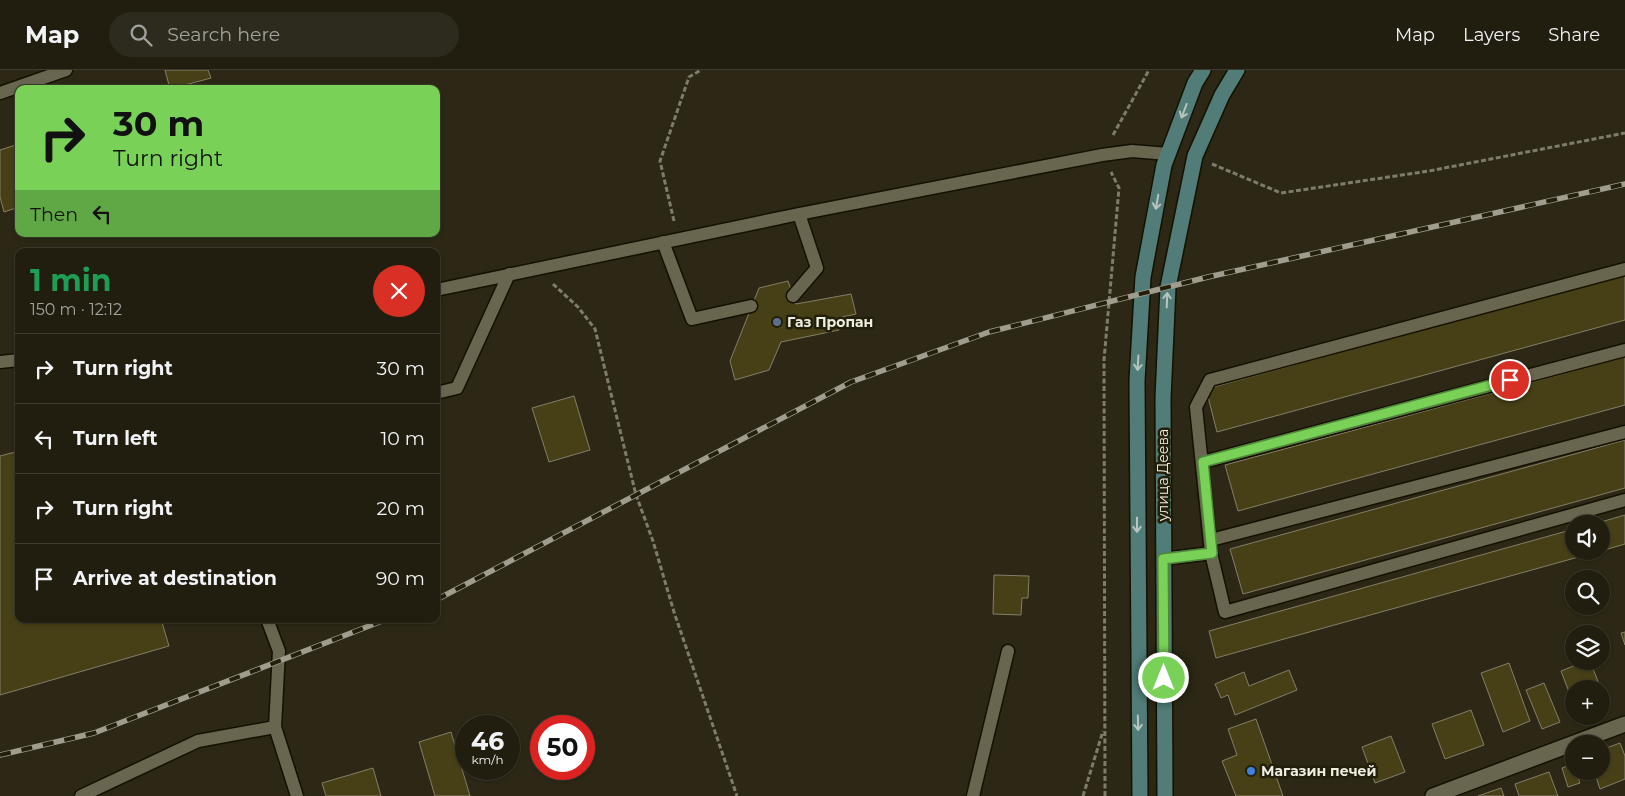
<!DOCTYPE html>
<html lang="en">
<head>
<meta charset="utf-8">
<style>
	:root { --surface:#211e10; --page:#2d2b1e; --text:#f1f3f6; --muted:#a2a29f; --line:#3e3c30 }
	body { margin:0; font-family:Montserrat,sans-serif; background:var(--page); color:var(--text); height:100vh; display:flex; flex-direction:column; font-size:19px; white-space:nowrap }
	* { box-sizing:border-box; margin:0 }
	p { font-size:16px; color:var(--muted) }
	.icon { flex:none; width:28px; height:28px; fill:none; stroke:currentColor; stroke-width:2; stroke-linecap:round; stroke-linejoin:round }
	.map { position:relative; flex:1; overflow:hidden }
	.side { position:absolute; left:15px; top:178px; width:425px; height:375px; display:flex; flex-direction:column; background:var(--surface); border-radius:10px; box-shadow:0 1px 4px #0004,0 0 0 1px var(--line) }
	.side>* { flex:none }
	.banner { position:absolute; left:15px; top:15px; width:425px; height:152px; border-radius:10px; box-shadow:0 1px 4px #0004,0 0 0 1px var(--line); background:#79d158; color:#111; overflow:hidden }
	.tools { position:absolute; left:1565px; top:445px; display:grid; gap:10px }
	.tools a { display:grid; place-items:center; width:45px; height:45px; border-radius:50%; background:var(--surface); box-shadow:0 1px 4px #0004,0 0 0 1px var(--line); font-size:25px }
	.speed { position:absolute; left:455px; top:645px; display:flex; gap:10px; font-size:25px; font-weight:700; text-align:center }
	.speed>* { display:grid; place-content:center; width:65px; height:65px; border-radius:50%; background:var(--surface); box-shadow:0 1px 4px #0004,0 0 0 1px var(--line); line-height:1 }
	.speed small { font-size:12px; font-weight:400 }
	.speed .limit { border:8px solid #d22; background:#fff; color:#111 }
	.pin { position:absolute; display:grid; place-items:center; width:42px; height:42px; color:#fff; margin:-21px; border:2px solid #fff; border-radius:50%; box-shadow:0 1px 5px #0007 }
	.me { position:absolute; width:55px; margin:-28px; rotate:0deg; stroke-linejoin:round; filter:drop-shadow(0 0 4px #0008) }
	.turn { display:flex; align-items:center; gap:18px; height:105px; padding:0 15px; font-size:22px }
	.turn .icon { width:65px; height:65px; stroke-width:2.5 }
	.turn b { display:block; font-size:35px; line-height:42px }
	.then { display:flex; align-items:center; height:48px; padding:0 15px; background:#0003; gap:10px; font-size:19px }
	.round { display:grid; place-items:center; flex:none; width:52px; height:52px; border-radius:26px; background:var(--page) }
	.summary { display:flex; align-items:center; justify-content:space-between; height:85px; padding:0 15px }
	h1 { font-size:30px; font-weight:700; line-height:38px; color:#1e9e55 }
	ul { padding:0; list-style:none }
	li { display:flex; align-items:center; gap:15px; height:70px; padding:0 15px; border-top:1px solid var(--line) }
	li div { flex:1 }
	li b { display:block; font-size:19px }
	li em { font-style:normal }
	header { display:flex; align-items:center; gap:30px; box-sizing:border-box; height:70px; padding:0 25px; background:var(--surface); border-bottom:1px solid var(--line) }
	header strong { font-size:24px }
	nav { display:flex; gap:28px; margin-inline-start:auto; font-size:18px }
	.search { width:350px; height:45px; background:var(--page); display:flex; align-items:center; gap:12px; box-sizing:border-box; padding:0 18px; border-radius:28px; color:var(--muted); font-size:19px }
	.map>svg:first-child { display:block }
	.building { fill:#474016; stroke:#837f68 }
	.lines { fill:none; stroke-linecap:round; stroke-linejoin:round }
	.service-casing { stroke:#141101; stroke-width:15 }
	.minor-casing { stroke:#141101; stroke-width:18 }
	.secondary-casing { stroke:#141101; stroke-width:18 }
	.path { stroke:#7f7c6c; stroke-width:3; stroke-dasharray:5 2.5; stroke-linecap:butt }
	.service { stroke:#696650; stroke-width:12 }
	.minor { stroke:#696650; stroke-width:15 }
	.secondary { stroke:#517c78; stroke-width:15 }
	.rail-casing { stroke:#a09d8e; stroke-width:5.5 }
	.rail { stroke:#221f0b; stroke-width:4; stroke-dasharray:11; stroke-linecap:butt }
	.oneway { stroke:#b8c5bc }
	.route-casing { stroke:#4f8839; stroke-width:12 }
	.route { stroke:#79d158; stroke-width:9 }
	.service-dot { fill:#5c6f8a; stroke:#221f0b; stroke-width:2 }
	.shop-dot { fill:#3f7fe0; stroke:#221f0b; stroke-width:2 }
	.labels { text-anchor:middle; dominant-baseline:central; stroke-width:5; stroke-linejoin:round; paint-order:stroke }
	.poi-label { font-size:14px; font-weight:bold; fill:#efede1; stroke:#221f0b; text-anchor:start }
	.street-label { font-size:14px; fill:#efede1; stroke:#221f0b }
</style>
</head>
<body>
<header>
<strong>Map</strong>
<div class="search"><svg class="icon" aria-label="search" viewBox="0 0 24 24"><circle cx="10" cy="10" r="6"/><path d="M15 15l6 6"/></svg>Search here</div>
<nav><a>Map</a><a>Layers</a><a>Share</a></nav>
</header>
<div class="map">
<svg width="1625" height="726" viewBox="0 0 1625 726">
	<rect width="100%" height="100%" fill="#2c2815"/>
	<!-- building -->
	<path class="building" d="M165,0h43l3,8 -41,11z
		M19,74v63l-15,5 -4,-15v-47z
		M1625,204v46l-408,112 -11,-43z
		M788,211l8,23 55,-10 5,20 -19,4 2,12 -58,12 -12,28 -34,10 -5,-19 29,-73z
		M1625,287v48l-387,106 -13,-46z
		M574,326l16,54 -41,12 -17,-54z
		M1625,370v48l-382,106 -13,-45z
		M19,381v168h142l8,27 -169,49v-239z
		M1625,445v29l-24,7v-27h-7z
		M1574,459v22h26l-384,107 -7,-27z
		M994,505l35,1 -1,22h-6l-1,17 -28,-1z
		M1625,562v13l-4,-12z
		M1586,591h4l11,28h-27v16l-13,-34z
		M1509,593l21,58 -27,11 -22,-59z
		M1289,600l8,20 -62,25 -7,-20 -7,3 -6,-14 29,-12 5,14z
		M1544,613l16,39 -18,7 -16,-39z
		M1471,640l13,35 -39,14 -13,-35z
		M1256,649l27,77h-47l-14,-35 15,-6 -9,-26z
		M451,662l19,64h-35l-16,-54z
		M1391,666l14,36 -30,11 -13,-36z
		M1620,673l5,13v23l-25,10 -6,-18h7v-21z
		M1573,694l7,19 -12,4 -6,-19z
		M373,698l8,28h-55l-4,-13z
		M1549,702l9,24h-39l-4,-12z
		M1501,718l3,8h-26z"/>
	<g class="lines">
		<!-- service casing -->
		<g class="service-casing">
			<path id="service" d="M0,23l66,-23
				M663,172l29,77 59,-13
				M1625,199l-415,111 -14,27 15,146 14,59 400,-112
				M436,220l363,-76 303,-59 30,-4 36,3
				M793,226l24,-28 -18,-54
				M0,292l19,-2
				M436,323l21,-5 52,-114
				M1203,392l422,-112
				M1211,470l414,-108
				M1163,489l48,-6
				M267,549l12,32 -4,76
				M81,726l117,-55 77,-14 22,69
				M973,726l35,-145"/>
		</g>
		<!-- minor casing -->
		<g class="minor-casing">
			<path id="minor" d="M1433,726l192,-72"/>
		</g>
		<!-- secondary casing -->
		<g class="secondary-casing">
			<path id="secondary" d="M1140,726l-3,-415 6,-104 21,-112 31,-82 8,-13
				M1165,726l-2,-398 5,-111 27,-131 27,-61 15,-25"/>
		</g>
		<!-- path -->
		<path class="path" d="M1113,65l36,-65
			M1212,94l69,29 148,-22 196,-38
			M674,151l-14,-60 29,-84 12,-7
			M553,214l25,23 17,22 41,166 17,46 21,71 63,184
			M1083,726l20,-65
			M1105,726l-1,-436 15,-172 -8,-16"/>
		<!-- service -->
		<use href="#service" class="service"/>
		<!-- minor -->
		<use href="#minor" class="minor"/>
		<!-- secondary -->
		<use href="#secondary" class="secondary"/>
		<!-- rail casing -->
		<g class="rail-casing">
			<path id="rail" d="M436,530l415,-218 138,-50 219,-55 417,-93
				M0,685l94,-22 293,-114"/>
		</g>
		<!-- rail -->
		<use href="#rail" class="rail"/>
	</g>
	<!-- one-way arrows -->
	<defs><path id="oneway-shaft" d="M-6 0H5M1.5-3L5.5 0L1.5 3" fill="none" stroke-width="1.6" stroke-linecap="round" stroke-linejoin="round" transform="scale(1.25)"/></defs>
	<g class="oneway">
		<use href="#oneway-shaft" transform="translate(1184 41) rotate(111)"/>
		<use href="#oneway-shaft" transform="translate(1157 132) rotate(100)"/>
		<use href="#oneway-shaft" transform="translate(1167 230) rotate(-88)"/>
		<use href="#oneway-shaft" transform="translate(1138 293) rotate(93)"/>
		<use href="#oneway-shaft" transform="translate(1137 455) rotate(90)"/>
		<use href="#oneway-shaft" transform="translate(1138 653) rotate(89)"/>
	</g>
	<g class="lines">
		<!-- route casing -->
		<g class="route-casing">
			<path id="route" d="M1164,608l-1,-119 49,-6 -9,-91 307,-82"/>
		</g>
		<!-- route -->
		<use href="#route" class="route"/>
	</g>
	<!-- markers -->
	<circle class="service-dot" cx="777" cy="252" r="5"/>
	<circle class="shop-dot" cx="1251" cy="701" r="5"/>
	<g class="labels">
		<!-- poi labels -->
		<g class="poi-label">
			<text x="787" y="252">Газ Пропан</text>
			<text x="1261" y="701">Магазин печей</text>
		</g>
		<!-- street labels -->
		<g class="street-label">
			<text transform="translate(1163 405) rotate(-90)">улица Деева</text>
		</g>
	</g>
</svg>
<div class="tools">
<a><svg class="icon" aria-label="sound" viewBox="0 0 24 24"><path d="M4 9h4l5-4v14l-5-4H4zM17 9q2 3 0 6"/></svg></a>
<a><svg class="icon" aria-label="search" viewBox="0 0 24 24"><circle cx="10" cy="10" r="6"/><path d="M15 15l6 6"/></svg></a>
<a><svg class="icon" aria-label="layers" viewBox="0 0 24 24"><path d="M12 4l9 5-9 5-9-5zM3 14l9 5 9-5"/></svg></a>
<a>+</a>
<a>−</a>
</div>
<div class="speed"><div>46<small>km/h</small></div><div class="limit">50</div></div>
<div class="pin" style="left:1510px;top:310px;background:#d93025"><svg class="icon" aria-label="arrive" viewBox="0 0 24 24"><path d="M6 21V4h12l-3 4 3 4H6"/></svg></div>
<svg class="me" style="left:1164px;top:608px" viewBox="-20 -20 40 40"><circle r="17" fill="#79d158" stroke="#fff" stroke-width="3"/><path d="M0-11L8 9 0 5-8 9z" fill="#fff"/></svg>
<div class="banner">
<div class="turn"><svg class="icon" aria-label="right" viewBox="0 0 24 24"><path d="M7 20v-9h11M14 6l5 5-5 5"/></svg><div><b>30 m</b>Turn right</div></div>
<div class="then">Then<svg class="icon" aria-label="left" viewBox="0 0 24 24"><path d="M17 20v-9H6M10 6l-5 5 5 5"/></svg></div>
</div>
<section class="side">
<div class="summary"><div><h1>1 min</h1><p>150 m · 12:12</p></div><a class="round" style="background:#d93025;color:#fff"><svg class="icon" aria-label="close" viewBox="0 0 24 24"><path d="M6 6l12 12M18 6L6 18"/></svg></a></div>
<ul>
<li><svg class="icon" aria-label="right" viewBox="0 0 24 24"><path d="M7 20v-9h11M14 6l5 5-5 5"/></svg><div><b>Turn right</b></div><em>30 m</em></li>
<li><svg class="icon" aria-label="left" viewBox="0 0 24 24"><path d="M17 20v-9H6M10 6l-5 5 5 5"/></svg><div><b>Turn left</b></div><em>10 m</em></li>
<li><svg class="icon" aria-label="right" viewBox="0 0 24 24"><path d="M7 20v-9h11M14 6l5 5-5 5"/></svg><div><b>Turn right</b></div><em>20 m</em></li>
<li><svg class="icon" aria-label="arrive" viewBox="0 0 24 24"><path d="M6 21V4h12l-3 4 3 4H6"/></svg><div><b>Arrive at destination</b></div><em>90 m</em></li>
</ul>
</section>
</div>
</body>
</html>
